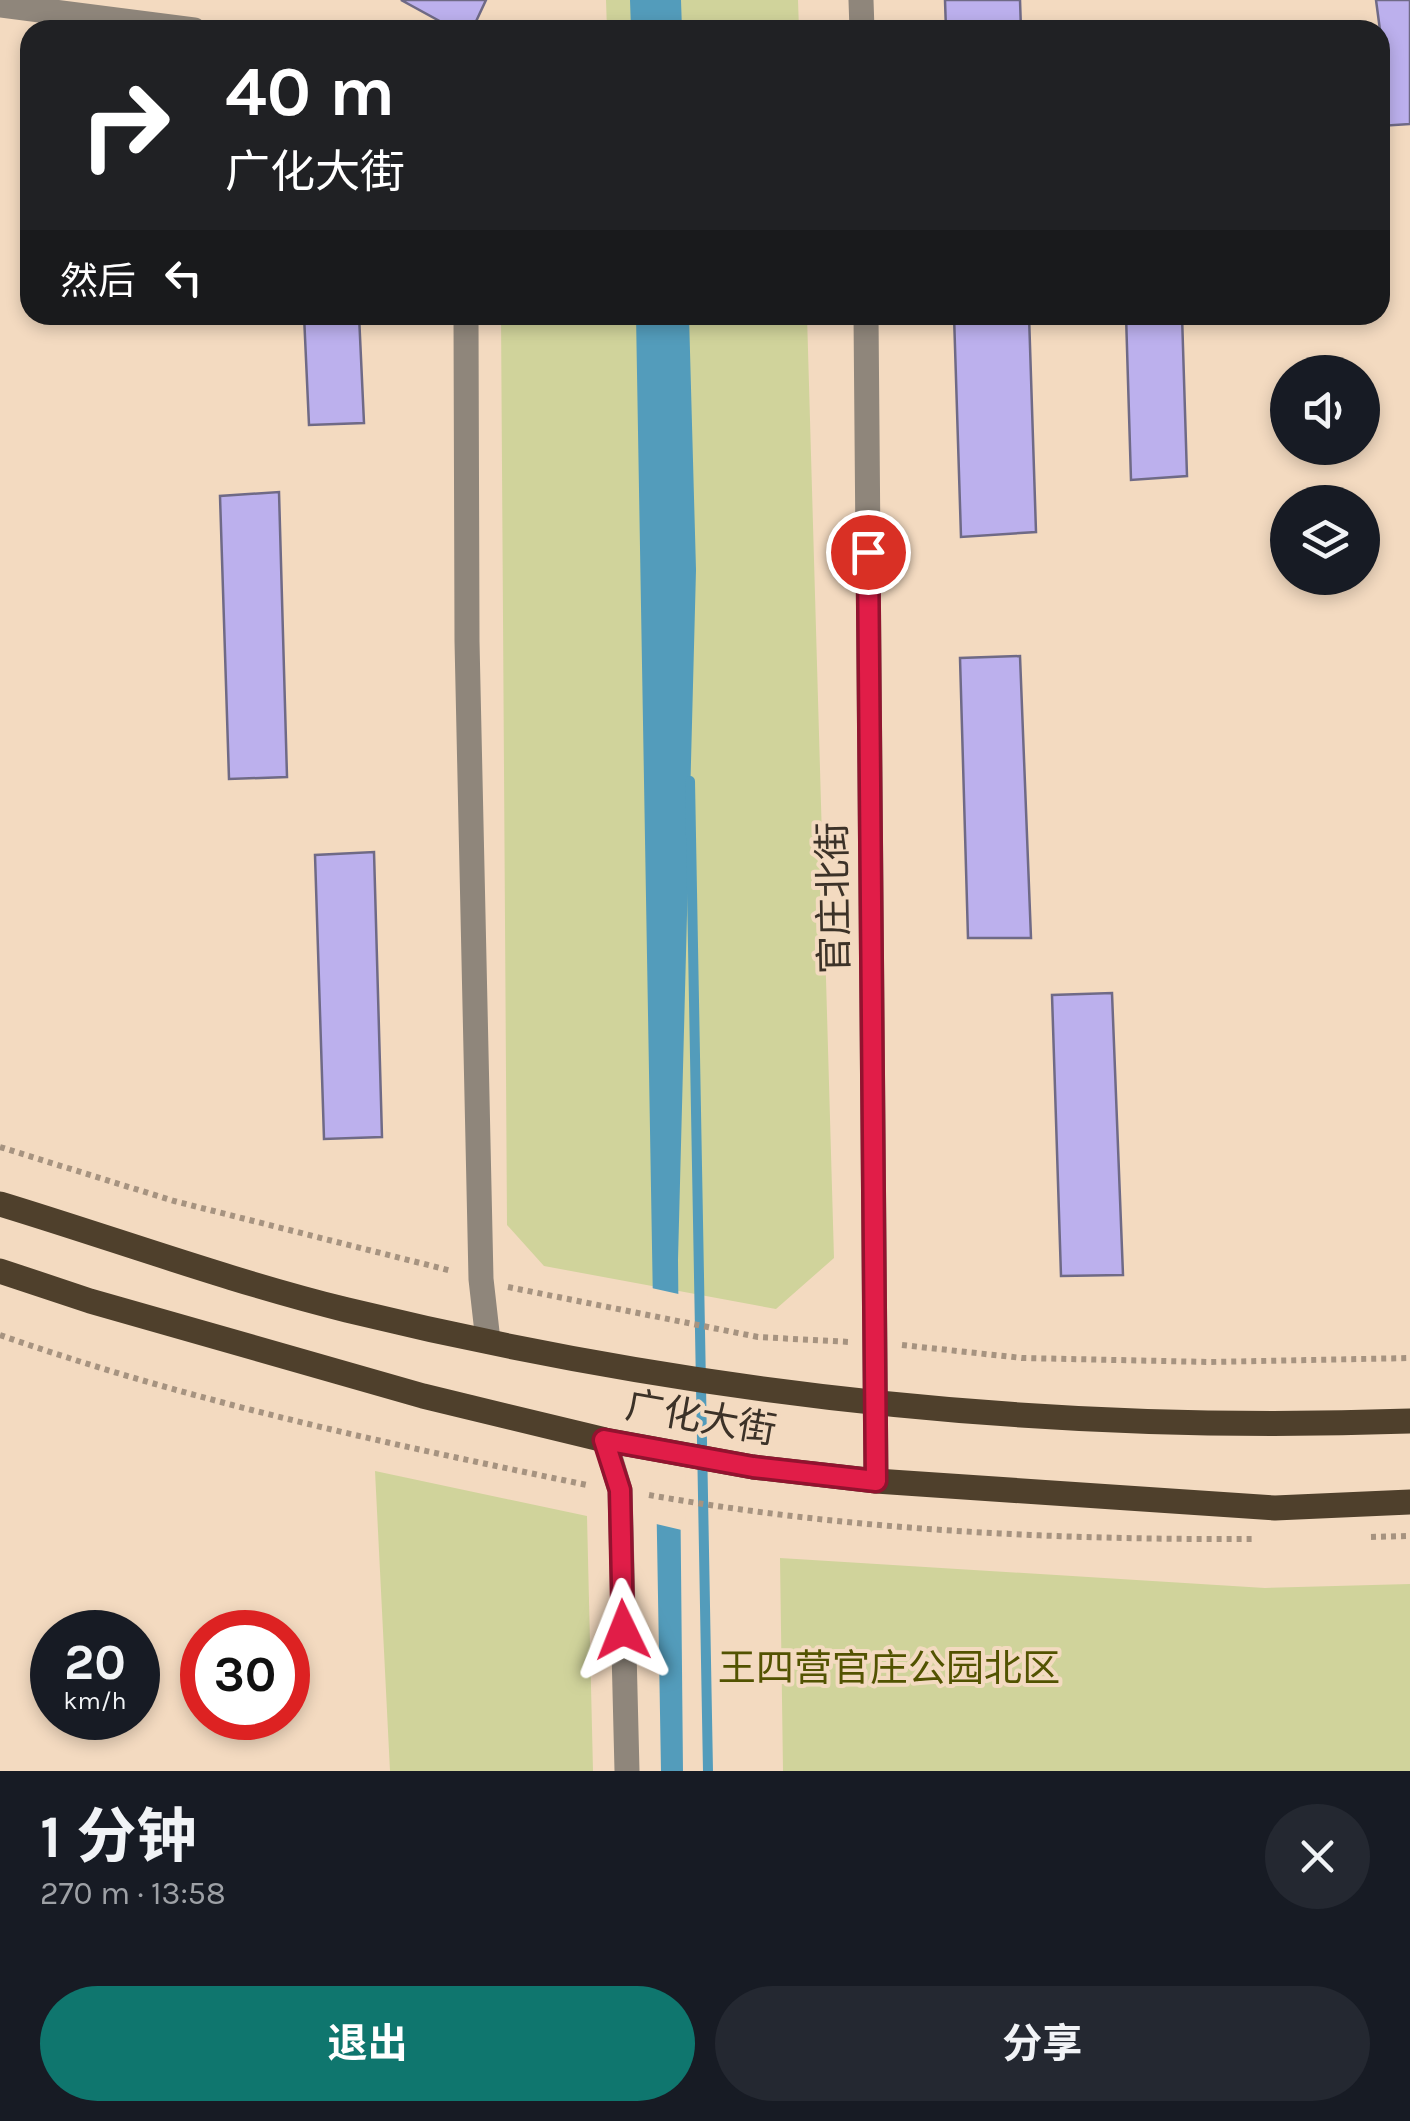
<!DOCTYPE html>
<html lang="zh">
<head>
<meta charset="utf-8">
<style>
	:root { --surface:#171b24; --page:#242831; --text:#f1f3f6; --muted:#9ea1a6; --accent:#0f766e }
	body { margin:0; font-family:Karla,"Noto Sans SC",sans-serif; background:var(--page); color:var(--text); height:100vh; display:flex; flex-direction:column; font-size:38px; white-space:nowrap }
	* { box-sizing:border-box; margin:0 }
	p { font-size:32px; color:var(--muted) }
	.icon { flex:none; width:55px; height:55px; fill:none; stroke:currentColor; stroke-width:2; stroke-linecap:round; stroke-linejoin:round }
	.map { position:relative; height:1771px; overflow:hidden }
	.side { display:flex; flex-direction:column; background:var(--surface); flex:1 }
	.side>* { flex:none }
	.top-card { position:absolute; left:20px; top:20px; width:1370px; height:305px; border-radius:30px; box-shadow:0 5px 15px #0003; background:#202124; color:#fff; overflow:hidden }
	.controls { position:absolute; left:1270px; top:355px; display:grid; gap:20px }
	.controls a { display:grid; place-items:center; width:110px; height:110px; border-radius:50%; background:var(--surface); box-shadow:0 5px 15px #0003; font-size:50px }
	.speed { position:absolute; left:30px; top:1610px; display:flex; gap:20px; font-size:50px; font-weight:700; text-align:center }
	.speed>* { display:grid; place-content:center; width:130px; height:130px; border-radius:50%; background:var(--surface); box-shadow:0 5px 15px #0003; line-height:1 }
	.speed small { font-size:25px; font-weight:400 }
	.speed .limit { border:15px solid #d22; background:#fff; color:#111 }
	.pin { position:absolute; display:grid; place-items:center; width:85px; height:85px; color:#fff; margin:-42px; border:5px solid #fff; border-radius:50%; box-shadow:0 2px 10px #0007 }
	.me { position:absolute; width:110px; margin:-55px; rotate:358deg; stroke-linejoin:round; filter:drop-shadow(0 0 8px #0008) }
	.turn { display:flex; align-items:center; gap:35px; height:210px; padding:0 40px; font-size:45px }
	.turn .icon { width:130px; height:130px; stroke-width:2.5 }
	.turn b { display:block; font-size:70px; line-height:85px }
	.then { display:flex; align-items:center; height:95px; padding:0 40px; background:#0003; gap:20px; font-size:38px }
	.round { display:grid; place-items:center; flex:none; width:105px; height:105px; border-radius:52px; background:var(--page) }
	.summary { display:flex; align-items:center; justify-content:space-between; height:170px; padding:0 40px }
	h1 { font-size:60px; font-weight:700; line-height:75px }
	.primary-button { display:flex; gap:20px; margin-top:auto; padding:20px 40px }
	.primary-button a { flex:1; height:115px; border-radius:60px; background:var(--accent); color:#fff; font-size:40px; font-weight:700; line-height:115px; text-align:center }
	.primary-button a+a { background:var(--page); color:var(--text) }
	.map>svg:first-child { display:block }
	.green { fill:#d0d39b }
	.water { fill:#539cbb }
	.pier { fill:#f3dac0 }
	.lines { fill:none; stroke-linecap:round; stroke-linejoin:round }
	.stream { stroke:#539cbb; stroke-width:10 }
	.building { fill:#bcb0ed; stroke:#6f6a86; stroke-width:2.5 }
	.path { stroke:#a69380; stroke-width:6; stroke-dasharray:5 5; stroke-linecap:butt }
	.minor { stroke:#8f867b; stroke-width:25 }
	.major { stroke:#4f402c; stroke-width:25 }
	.route-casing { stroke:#92132f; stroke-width:25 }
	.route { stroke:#e11d48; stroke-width:18 }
	.labels { text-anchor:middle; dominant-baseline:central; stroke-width:8; stroke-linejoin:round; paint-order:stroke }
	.street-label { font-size:38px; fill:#3c3228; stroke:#f3dac0 }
	.park-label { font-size:38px; fill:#525301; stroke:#f3dac0 }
</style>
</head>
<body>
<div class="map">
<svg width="1410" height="1771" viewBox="0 0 1410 1771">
	<rect width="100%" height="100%" fill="#f3dac0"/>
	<!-- green -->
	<path class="green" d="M606,0h192l1,30h-192z
		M501,315h306l27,943 -58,51 -232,-43 -37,-41z
		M375,1471l212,45 6,255h-203z
		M780,1558l485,30 145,-4v187h-627z"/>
	<!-- water -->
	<path class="water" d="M630,0h51l1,30h-51z
		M636,315h53l7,255 -18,690 5,511h-22z"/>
	<!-- pier -->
	<path class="pier" d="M647,1287l36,8 3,236 -34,-8z"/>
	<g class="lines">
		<!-- stream -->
		<path class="stream" d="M690,781l18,990"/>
	</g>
	<!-- building -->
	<path class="building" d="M401,0h85l-14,30h-16z
		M945,0h75l1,30h-75z
		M1376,0h34v124l-30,2v-96z
		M304,315h55l5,108 -55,2z
		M954,315h75l7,217 -75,5z
		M1126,315h56l5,161 -56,4z
		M279,492l8,285 -58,2 -9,-283z
		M1020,656l11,282h-63l-8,-280z
		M374,852l8,285 -58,2 -9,-284z
		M1112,993l11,282 -62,1 -9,-281z"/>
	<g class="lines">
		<!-- path -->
		<path class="path" d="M0,1147l174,54 278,70
			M508,1287l250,50 92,5
			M0,1335c191,67 389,109 587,150
			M902,1345l120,13 188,4 200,-4
			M649,1495c198,35 403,45 605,44
			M1371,1537l39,-1"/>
		<!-- minor -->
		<path class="minor" d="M861,0l1,30
			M0,5l194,25
			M466,315l1,326 14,638 7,62
			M866,315l10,1166
			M605,1440l15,50 7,281"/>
		<!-- major -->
		<path class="major" d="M0,1204c115,35 230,77 347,106 348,85 705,124 1063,111
			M0,1271l90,30 333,95 182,44 148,27 123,14 399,27 135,-6"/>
	</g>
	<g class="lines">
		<!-- route casing -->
		<g class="route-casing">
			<path id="route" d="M623,1630l-3,-140 -16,-50 149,27 123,14 -8,-929"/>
		</g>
		<!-- route -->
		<use href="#route" class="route"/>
	</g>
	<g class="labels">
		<!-- street labels -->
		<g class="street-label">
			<text transform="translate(834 898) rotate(-91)">官庄北街</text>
			<text transform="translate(701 1418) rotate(10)">广化大街</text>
		</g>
		<!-- park labels -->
		<g class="park-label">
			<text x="889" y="1668">王四营官庄公园北区</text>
		</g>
	</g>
</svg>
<div class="controls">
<a><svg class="icon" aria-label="sound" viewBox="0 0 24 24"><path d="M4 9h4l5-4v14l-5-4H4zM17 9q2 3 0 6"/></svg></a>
<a><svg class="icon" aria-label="layers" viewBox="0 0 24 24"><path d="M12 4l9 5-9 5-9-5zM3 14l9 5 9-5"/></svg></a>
</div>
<div class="speed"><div>20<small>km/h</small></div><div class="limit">30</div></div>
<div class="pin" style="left:868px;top:552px;background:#d93025"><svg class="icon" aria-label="arrive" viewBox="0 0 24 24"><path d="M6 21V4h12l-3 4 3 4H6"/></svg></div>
<svg class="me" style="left:623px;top:1630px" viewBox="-20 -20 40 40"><path d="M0-17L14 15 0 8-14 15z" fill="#e11d48" stroke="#fff" stroke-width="4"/></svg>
<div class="top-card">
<div class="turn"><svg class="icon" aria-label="right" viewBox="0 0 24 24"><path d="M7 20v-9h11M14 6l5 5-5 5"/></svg><div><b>40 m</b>广化大街</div></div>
<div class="then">然后<svg class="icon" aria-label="left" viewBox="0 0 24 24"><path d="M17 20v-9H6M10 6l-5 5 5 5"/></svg></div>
</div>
</div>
<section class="side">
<div class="summary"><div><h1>1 分钟</h1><p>270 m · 13:58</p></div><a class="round"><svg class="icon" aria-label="close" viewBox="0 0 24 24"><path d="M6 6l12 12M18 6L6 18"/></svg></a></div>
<div class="primary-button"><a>退出</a><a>分享</a></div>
</section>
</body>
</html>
